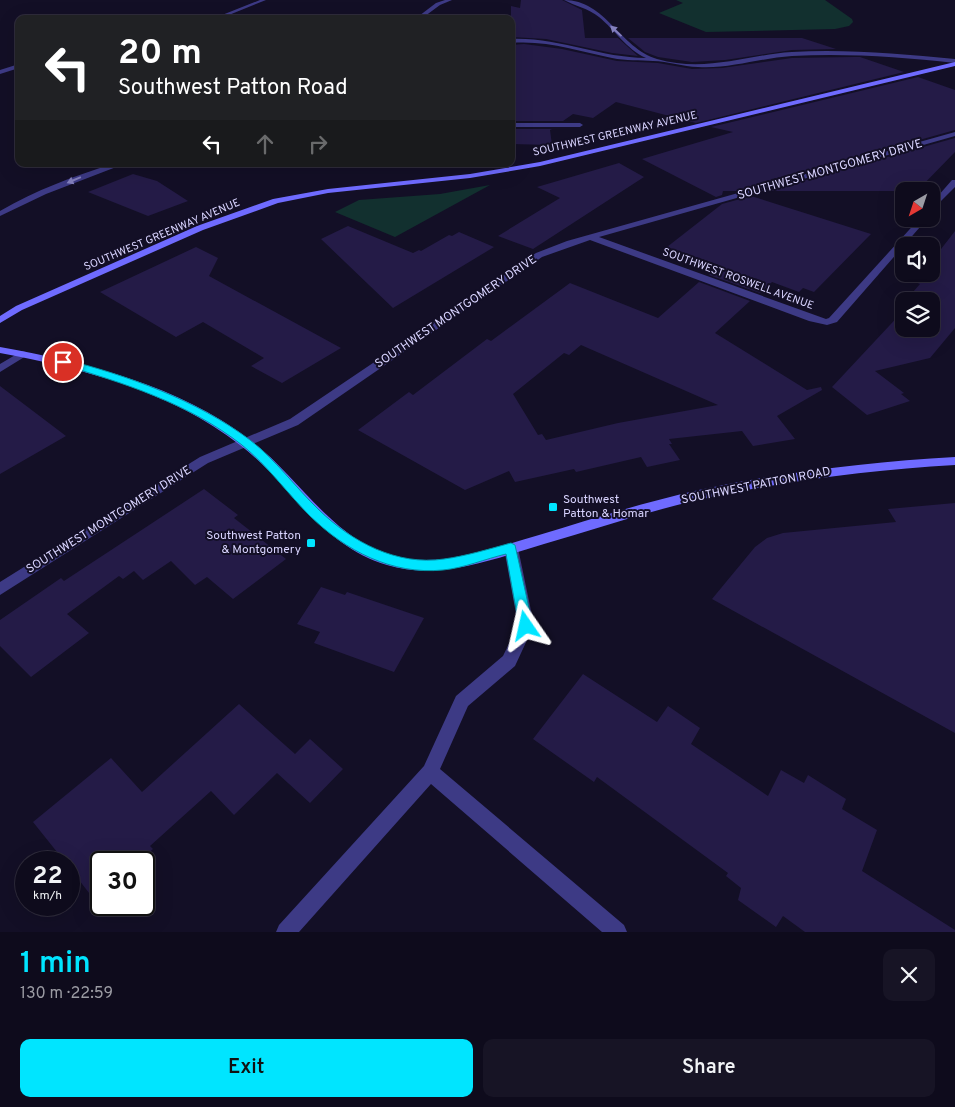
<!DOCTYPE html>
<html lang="en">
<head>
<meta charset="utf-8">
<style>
	:root { --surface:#0e0b1c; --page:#171425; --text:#f1f3f6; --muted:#9b9ba3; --line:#2e2b3b; --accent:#00e5ff }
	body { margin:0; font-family:Overpass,sans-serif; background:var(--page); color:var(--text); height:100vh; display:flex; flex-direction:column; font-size:19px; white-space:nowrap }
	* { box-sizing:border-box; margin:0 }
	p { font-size:16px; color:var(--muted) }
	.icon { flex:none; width:28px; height:28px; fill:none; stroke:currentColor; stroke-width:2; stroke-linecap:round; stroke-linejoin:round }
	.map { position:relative; height:932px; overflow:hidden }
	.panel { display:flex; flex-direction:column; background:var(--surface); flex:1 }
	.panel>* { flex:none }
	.guide { position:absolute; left:15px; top:15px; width:500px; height:152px; border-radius:10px; box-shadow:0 5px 20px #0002,0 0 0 1px var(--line); background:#202124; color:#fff; overflow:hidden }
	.needle { width:32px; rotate:219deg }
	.tools { position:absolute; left:895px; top:182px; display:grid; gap:10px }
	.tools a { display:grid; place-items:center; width:45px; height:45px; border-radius:10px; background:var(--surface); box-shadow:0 5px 20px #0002,0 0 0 1px var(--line); font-size:25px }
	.speed { position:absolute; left:15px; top:851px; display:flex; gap:10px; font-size:25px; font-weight:700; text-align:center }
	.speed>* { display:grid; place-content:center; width:65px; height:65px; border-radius:50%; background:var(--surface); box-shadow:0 5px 20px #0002,0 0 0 1px var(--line); line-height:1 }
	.speed small { font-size:12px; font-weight:400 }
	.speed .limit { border:2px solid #111; border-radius:8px; background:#fff; color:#111 }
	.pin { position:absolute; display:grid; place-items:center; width:42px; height:42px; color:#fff; margin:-21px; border:2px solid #fff; border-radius:50%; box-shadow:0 1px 5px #0007 }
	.me { position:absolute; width:55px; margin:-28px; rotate:349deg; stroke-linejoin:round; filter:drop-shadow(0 0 4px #0008) }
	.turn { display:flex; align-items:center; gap:18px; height:105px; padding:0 20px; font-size:22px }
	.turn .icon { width:65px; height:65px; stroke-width:2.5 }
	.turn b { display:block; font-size:35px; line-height:42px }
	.lanes { display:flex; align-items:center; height:48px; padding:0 20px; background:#0003; justify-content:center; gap:25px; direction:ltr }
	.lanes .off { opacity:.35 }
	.round { display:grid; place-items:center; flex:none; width:52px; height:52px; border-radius:10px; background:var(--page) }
	.overview { display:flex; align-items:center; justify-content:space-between; height:85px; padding:0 20px }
	h1 { font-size:30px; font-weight:600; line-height:38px; color:var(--accent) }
	.cta { display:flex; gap:10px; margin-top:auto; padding:10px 20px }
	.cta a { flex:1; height:58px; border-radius:10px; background:var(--accent); color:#111; font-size:20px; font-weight:600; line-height:58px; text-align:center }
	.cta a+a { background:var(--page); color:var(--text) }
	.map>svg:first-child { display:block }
	.green { fill:#12302f }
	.building { fill:#241b47; fill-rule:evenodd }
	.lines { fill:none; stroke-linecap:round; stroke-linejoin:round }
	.street { fill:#3d3a85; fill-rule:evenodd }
	.secondary { fill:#6f6bff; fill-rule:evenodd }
	.oneway { fill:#837fbc }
	.route { fill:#00e5ff; stroke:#0095a6 }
	.poi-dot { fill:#00e5ff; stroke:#130f26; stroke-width:2 }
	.labels { text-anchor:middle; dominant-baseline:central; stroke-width:4; stroke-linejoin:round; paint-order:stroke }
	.far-street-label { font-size:11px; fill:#d9d4ff; stroke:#130f26 }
	.street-label { font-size:12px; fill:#d9d4ff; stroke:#130f26 }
	.poi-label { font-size:12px; fill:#d9d4ff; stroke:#130f26; text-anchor:start }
</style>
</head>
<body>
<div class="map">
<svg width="955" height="932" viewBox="0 0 955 932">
	<rect width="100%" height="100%" fill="#130f26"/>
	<!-- green -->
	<path class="green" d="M676,0h149l27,19 1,3 -4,4 -14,3 -129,3 -47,-19 24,-10z
		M490,185l-95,52 -60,-25 24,-12 81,-6z"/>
	<!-- building -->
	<path class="building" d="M521,0h41l20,10 3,28h33l20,18 -26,-3 -66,-14 -35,-2v-31l9,2z
		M628,38h174l34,11 -44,1 -67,10 -33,2 -34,-5 -13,-5z
		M524,44l38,5 55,12 41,2 34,6 30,-1 70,-10 61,-1h7l44,15 -208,51 -80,-21 -23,16 -20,-4 -10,7h-52v-76z
		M918,77l37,13v40l-218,61h-14l-1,4 -6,2 -74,-38 91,-27 -22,-5z
		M511,129h41l-2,1 2,15 -41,-1z
		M955,138v14l-38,39h-150z
		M619,163l25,14 -111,72 -35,-13 62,-38 -23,-11z
		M133,174l24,7 31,20 -40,15 -60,-24z
		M751,196l120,38 -57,58 -11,-4 -4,4 -27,-10 -12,11 -51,-18 10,-10 -52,-18 55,-43z
		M348,226l65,27 6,-3 2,1 28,-16 3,1 7,-4 35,15 -101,61 -72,-69z
		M955,231v97l-25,30 -55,13 29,22 -3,1 9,7 -43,14 -35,-28 72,-77v19h27v-28h-19l7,-7 -6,-2 7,-8 -5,-2 7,-8h9v-12z
		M196,247l22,11 -9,18 132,72 -59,35 -31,-17 13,-8 -61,-36 -27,15 -76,-45z
		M699,282l51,19 -35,32 92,57 14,-3 1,3 -45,26 18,23 -42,7 -11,-15 -73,8 3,5h-3l11,16 -33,7 -6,-10 -65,15 -2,-3 -59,13 -6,-11 -44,19 -107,-60 51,-38 4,3 74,-56 4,2 79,-58 88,35zM581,345l137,60 -100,18 -72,17 -4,-6 -4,1 -25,-41 51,-41 5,2z
		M0,386l66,50 -66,38z
		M204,489l34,26 -4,3 52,41 -53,40 -26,-22 -12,8 -24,-24 -28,19 -9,-9 -11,8 -4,-3 -52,38 22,19 -58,44 -31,-31v-26l61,-42 3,3z
		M955,503v230l-243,-134 43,-52 12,-9 16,-5 113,-11 -8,-13z
		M321,587l24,8 2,-3 77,26 -30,54 -80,-29 6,-11 -23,-8z
		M583,674l74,48 11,-16 32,22 -9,16 77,52 13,-26 23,13 4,-8 38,24 -4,10 35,21 -15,41 93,59v2h-150l-22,-16 -7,11 -38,-27 3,-12 -15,-12 2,-3 -131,-96 -3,5 -61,-43z
		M239,704l56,50 15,-15 33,30 -33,34 -33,-30 -43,42 -23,-24 -61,55 3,3 -15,13h-37v35l-5,5 -27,-35v-5h-4l-32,-40 78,-64 31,34z"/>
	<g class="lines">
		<!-- street -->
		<path class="street" d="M260,0h6l-47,19h-7z
			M445,0h7l-12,5 -19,14h-6l21,-16z
			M564,0c42,0 56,48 93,59 49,14 88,-4 135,-7 55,-3 109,2 163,7v4c-54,-6 -109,-10 -163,-7 -32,2 -62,13 -94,11 -15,0 -30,-6 -45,-6 -13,-1 -27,0 -41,-3 -34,-7 -65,-18 -101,-15v-4c47,-2 89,19 135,19 -20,-9 -31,-28 -47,-41 -11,-9 -24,-11 -35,-17z
			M19,64v4l-19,6v-4z
			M511,123h69l3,2 -3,2h-69z
			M955,132v4l-356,101 227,82 3,-1 90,-99h8l-90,103 -10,3 -18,-4 -219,-81 -48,17 -244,168 -90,38 -208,132v-13l200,-125 90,-38 246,-166 31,-12z
			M113,164h11l-78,30 -46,22v-5c36,-21 74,-35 113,-47z
			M952,180h3v7l-24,24v-7z
			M22,351l4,1 1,2 -1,2 -26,16v-8z
			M511,543l5,1 2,4 16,77 -19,41 -47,40 -28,63 184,156 3,7h-25l-171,-148 -132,148h-23l3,-7 145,-159 32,-70 47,-40 15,-31 -14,-77 2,-4z"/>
		<!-- secondary -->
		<path class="secondary" d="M955,62v4l-415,100 -70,12 -142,15 -50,10 -75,27 -181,80 -22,13v-7l16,-10 181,-80 76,-27 55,-10 142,-15 70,-12z
			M0,347c87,16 178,38 250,93 48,36 82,99 143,116 48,13 100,-8 146,-21 53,-16 106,-33 160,-45 84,-18 170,-28 256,-33v8c-86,5 -172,16 -257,35 -52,12 -103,29 -154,44 -51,15 -105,37 -157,21 -64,-18 -97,-82 -147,-120 -69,-54 -156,-76 -240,-92z"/>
	</g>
	<!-- one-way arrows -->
	<defs><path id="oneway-solid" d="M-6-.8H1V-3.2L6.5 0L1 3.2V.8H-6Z" transform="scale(1.25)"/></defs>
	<g class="oneway">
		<use href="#oneway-solid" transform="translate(616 31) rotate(-137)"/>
		<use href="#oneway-solid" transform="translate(74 180) rotate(157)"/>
	</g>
	<!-- route -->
	<path class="route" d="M63,359c63,16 134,41 187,81 26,20 45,47 69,70 33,32 78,56 125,49 22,-3 45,-10 67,-16l4,2 18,81 -2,4 -5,1 -5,-1 -2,-4 -13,-72c-21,5 -42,14 -63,16 -51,5 -97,-19 -133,-54 -23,-23 -42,-50 -68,-71 -52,-41 -120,-63 -183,-81l-1,-2z"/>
	<!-- markers -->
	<g class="poi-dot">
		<rect x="548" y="502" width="10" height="10" rx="2.5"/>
		<rect x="306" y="538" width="10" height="10" rx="2.5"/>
	</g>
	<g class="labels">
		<!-- far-street labels -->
		<g class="far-street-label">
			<text transform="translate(615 134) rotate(-13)">SOUTHWEST GREENWAY AVENUE</text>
			<text transform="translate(162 235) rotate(-23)">SOUTHWEST GREENWAY AVENUE</text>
			<text transform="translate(738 279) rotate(20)">SOUTHWEST ROSWELL AVENUE</text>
		</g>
		<!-- street labels -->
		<g class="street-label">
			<text transform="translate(830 170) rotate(-16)">SOUTHWEST MONTGOMERY DRIVE</text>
			<text transform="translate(456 312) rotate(-34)">SOUTHWEST MONTGOMERY DRIVE</text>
			<text transform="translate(756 486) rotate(-11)">SOUTHWEST PATTON ROAD</text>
			<text transform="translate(109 520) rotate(-32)">SOUTHWEST MONTGOMERY DRIVE</text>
		</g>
		<!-- poi labels -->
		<g class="poi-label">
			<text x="563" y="500">Southwest<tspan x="563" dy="14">Patton &amp; Homar</tspan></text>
			<text x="301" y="536" text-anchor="end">Southwest Patton<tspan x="301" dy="14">&amp; Montgomery</tspan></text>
		</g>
	</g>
</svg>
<div class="tools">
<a><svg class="needle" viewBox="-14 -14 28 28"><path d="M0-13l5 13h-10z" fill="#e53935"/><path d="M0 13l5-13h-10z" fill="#9b9ba3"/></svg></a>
<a><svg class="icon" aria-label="sound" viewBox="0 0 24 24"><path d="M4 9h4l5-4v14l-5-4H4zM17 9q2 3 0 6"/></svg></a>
<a><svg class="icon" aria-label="layers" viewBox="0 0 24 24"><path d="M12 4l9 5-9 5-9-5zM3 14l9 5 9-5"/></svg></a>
</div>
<div class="speed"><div>22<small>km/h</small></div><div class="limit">30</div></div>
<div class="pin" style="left:63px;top:362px;background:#d93025"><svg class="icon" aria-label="arrive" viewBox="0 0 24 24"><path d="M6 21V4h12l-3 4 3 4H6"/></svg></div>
<svg class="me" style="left:526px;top:626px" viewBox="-20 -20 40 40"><path d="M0-17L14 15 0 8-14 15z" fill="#00e5ff" stroke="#fff" stroke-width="4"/></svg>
<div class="guide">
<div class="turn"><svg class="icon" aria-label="left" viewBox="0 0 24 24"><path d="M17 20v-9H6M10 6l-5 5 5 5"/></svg><div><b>20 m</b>Southwest Patton Road</div></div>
<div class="lanes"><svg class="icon" aria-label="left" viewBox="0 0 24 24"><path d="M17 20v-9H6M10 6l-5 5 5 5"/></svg><svg class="icon off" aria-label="ahead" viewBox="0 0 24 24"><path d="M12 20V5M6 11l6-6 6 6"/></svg><svg class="icon off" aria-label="right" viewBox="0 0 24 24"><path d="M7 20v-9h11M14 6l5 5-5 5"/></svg></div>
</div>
</div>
<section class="panel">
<div class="overview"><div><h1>1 min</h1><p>130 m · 22:59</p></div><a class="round"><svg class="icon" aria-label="close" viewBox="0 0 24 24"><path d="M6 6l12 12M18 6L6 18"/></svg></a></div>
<div class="cta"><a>Exit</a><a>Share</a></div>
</section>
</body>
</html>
